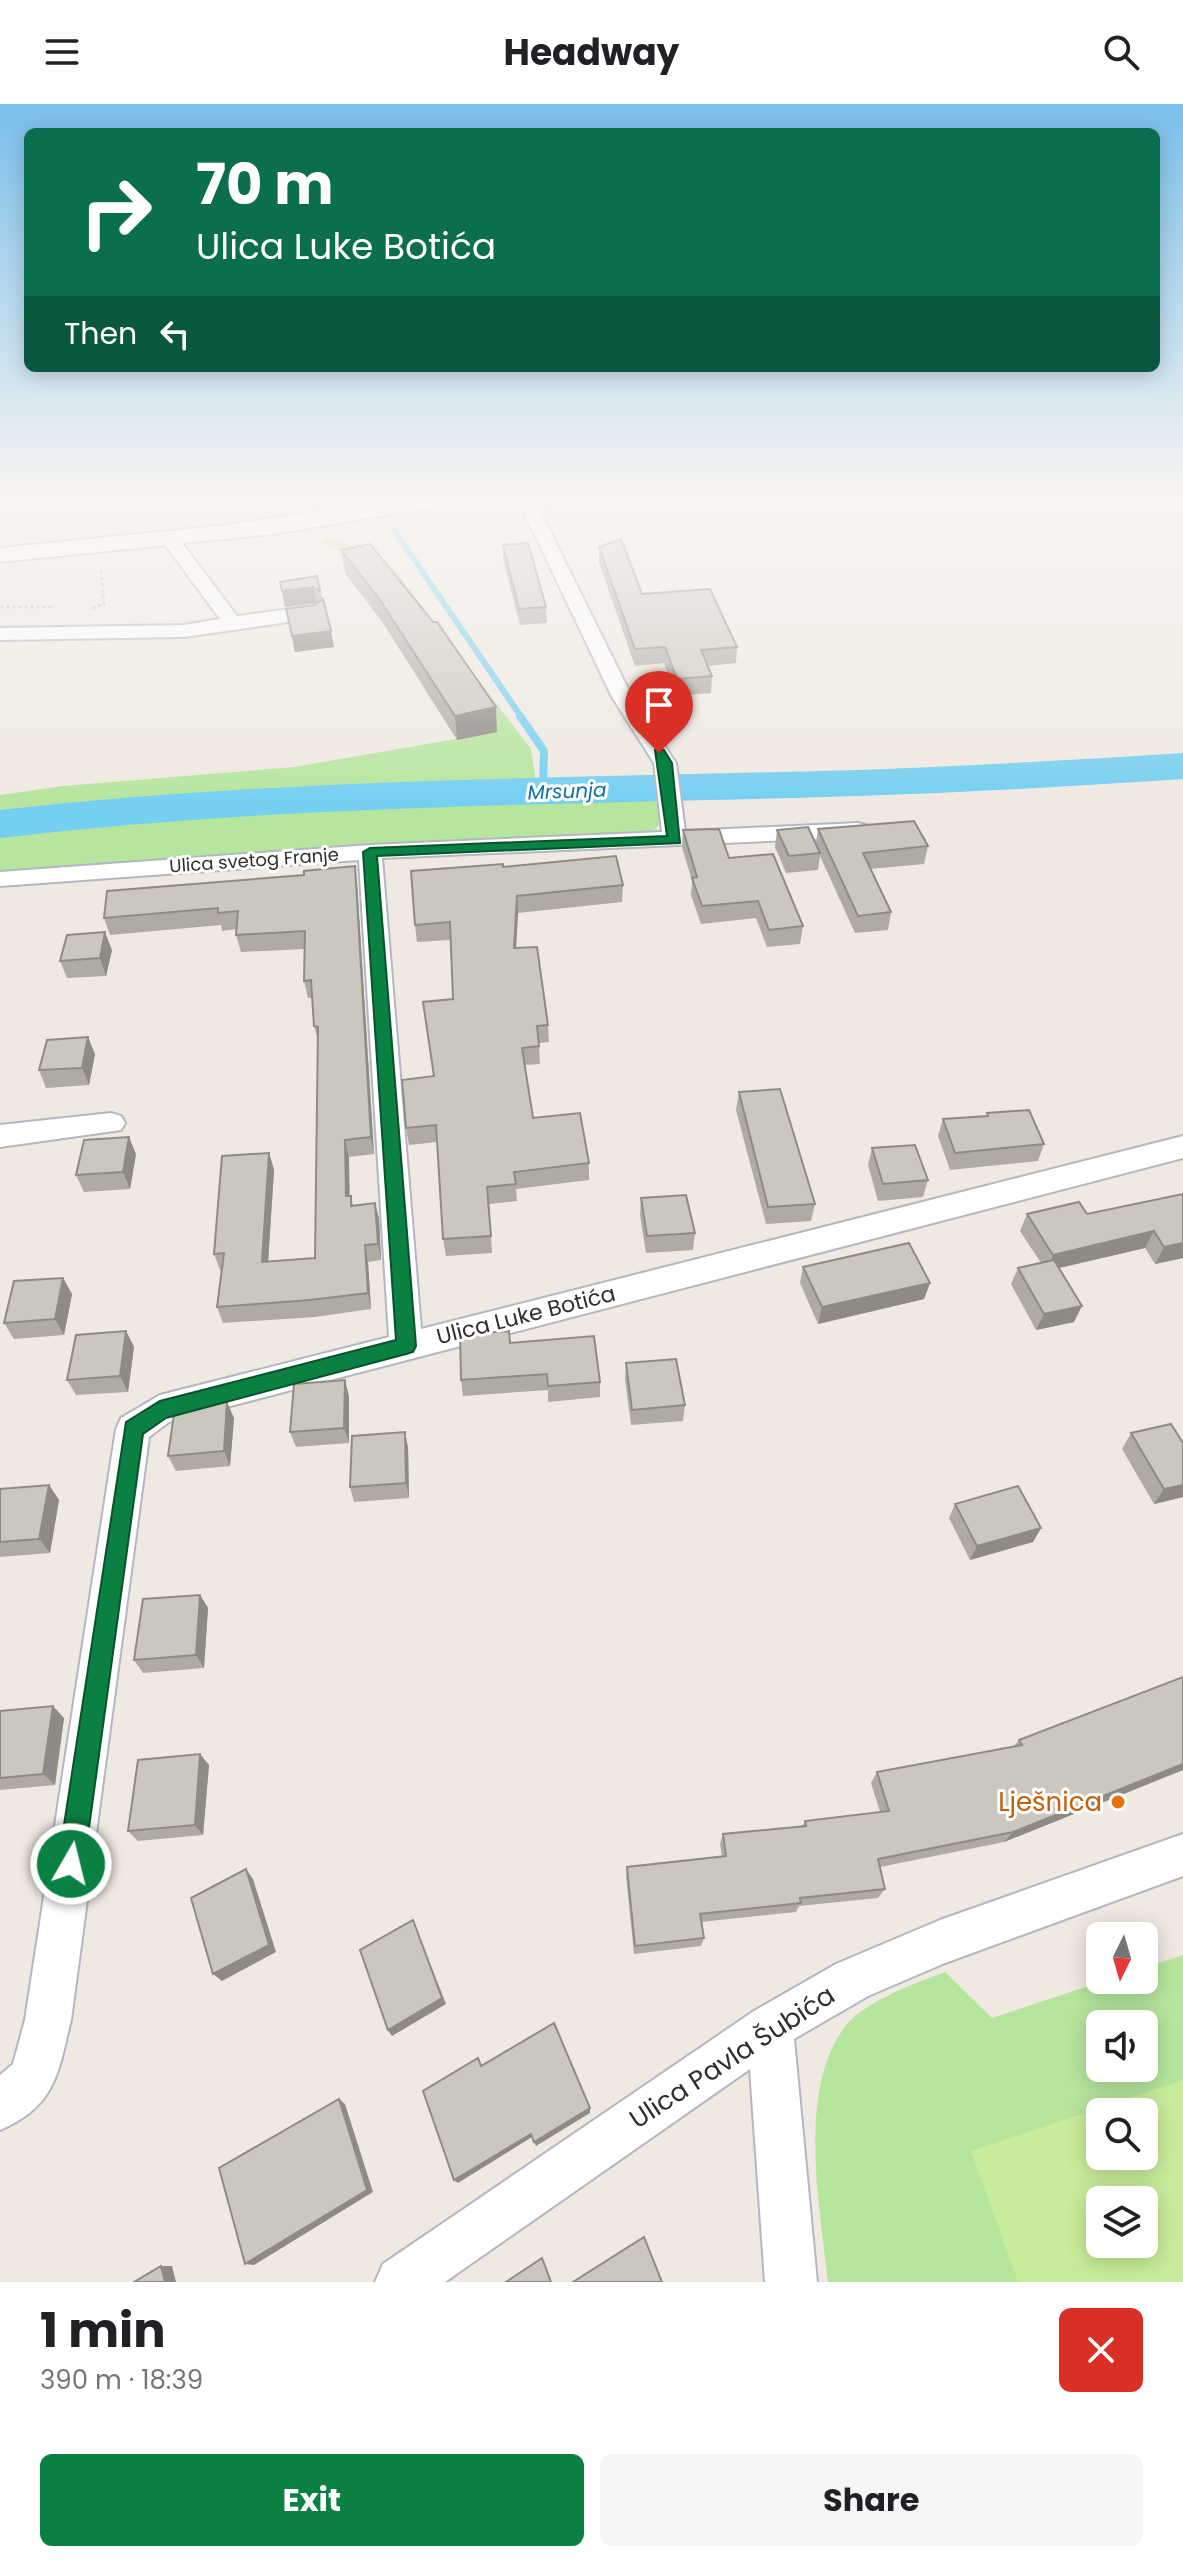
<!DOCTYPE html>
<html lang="en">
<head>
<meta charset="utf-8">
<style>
	:root { --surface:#fff; --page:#f6f6f6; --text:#202124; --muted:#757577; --accent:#0b8043 }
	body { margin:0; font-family:Poppins,sans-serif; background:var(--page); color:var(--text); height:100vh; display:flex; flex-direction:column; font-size:30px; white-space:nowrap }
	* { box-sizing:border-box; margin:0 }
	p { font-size:26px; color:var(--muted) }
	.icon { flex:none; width:44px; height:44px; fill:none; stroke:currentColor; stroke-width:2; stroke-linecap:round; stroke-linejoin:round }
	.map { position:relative; height:2178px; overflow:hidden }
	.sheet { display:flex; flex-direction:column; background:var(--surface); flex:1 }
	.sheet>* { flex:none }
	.banner { position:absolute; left:24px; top:24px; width:1136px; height:244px; border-radius:12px; box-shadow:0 4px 20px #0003; background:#0b6e4f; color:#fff; overflow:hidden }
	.needle { width:52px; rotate:185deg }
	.fabs { position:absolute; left:1086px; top:1818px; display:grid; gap:16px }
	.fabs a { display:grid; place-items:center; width:72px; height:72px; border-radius:12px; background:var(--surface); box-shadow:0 4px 20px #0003; font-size:40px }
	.pin { position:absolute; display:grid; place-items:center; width:68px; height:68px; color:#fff; margin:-82px -34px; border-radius:50% 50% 50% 0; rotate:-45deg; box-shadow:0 0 8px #0007 }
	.pin .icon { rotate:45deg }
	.me { position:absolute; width:88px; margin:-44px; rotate:8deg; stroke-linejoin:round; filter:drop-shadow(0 0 6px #0008) }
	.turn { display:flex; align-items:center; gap:28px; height:168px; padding:0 40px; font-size:36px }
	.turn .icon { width:104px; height:104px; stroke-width:2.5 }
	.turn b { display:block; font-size:56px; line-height:68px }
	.then { display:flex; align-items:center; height:76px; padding:0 40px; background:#0003; gap:16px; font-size:30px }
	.round { display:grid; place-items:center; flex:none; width:84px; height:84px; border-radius:12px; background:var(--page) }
	.overview { display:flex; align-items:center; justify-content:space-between; height:136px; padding:0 40px }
	h1 { font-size:48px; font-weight:700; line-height:60px }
	.cta { display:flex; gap:16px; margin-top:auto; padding:16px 40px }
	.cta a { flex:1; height:92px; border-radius:12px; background:var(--accent); color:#fff; font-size:32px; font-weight:700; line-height:92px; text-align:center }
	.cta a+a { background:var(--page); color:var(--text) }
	header { display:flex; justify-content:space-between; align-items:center; height:104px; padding:0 40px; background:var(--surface); font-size:36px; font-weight:700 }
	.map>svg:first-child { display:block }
	.green { fill:#b6e59e; fill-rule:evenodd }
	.pitch { fill:#c9ec9a; fill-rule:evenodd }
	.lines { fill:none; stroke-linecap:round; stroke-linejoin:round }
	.stream-far1 { stroke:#75cff0; stroke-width:6 }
	.stream { stroke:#75cff0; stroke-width:8 }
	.river { fill:#75cff0; fill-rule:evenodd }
	.minor-casing { stroke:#b4b7c1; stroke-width:4 }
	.secondary-casing { stroke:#b4b7c1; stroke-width:4 }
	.path { stroke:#c9c9c9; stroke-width:3; stroke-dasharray:4 2; stroke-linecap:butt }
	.minor { fill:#fff; fill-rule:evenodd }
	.secondary { fill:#fff; fill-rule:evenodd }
	.wall { fill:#afaba4 }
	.shaded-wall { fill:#8e8b86 }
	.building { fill:#cbc7bf; stroke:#8e8b86; stroke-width:2 }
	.route { fill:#0b8043; stroke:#07532c; stroke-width:2 }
	.food-dot { fill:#e8710a; stroke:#fff; stroke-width:3 }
	.labels { text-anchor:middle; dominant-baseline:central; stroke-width:6; stroke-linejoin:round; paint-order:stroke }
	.far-street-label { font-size:18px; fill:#2e2e2e; stroke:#fff }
	.far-water-label { font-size:20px; font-style:italic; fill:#0d6fa3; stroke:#fff }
	.street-label { font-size:22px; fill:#2e2e2e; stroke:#fff }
	.near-food-label { font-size:26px; fill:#c56008; stroke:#fff; text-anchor:end }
	.near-street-label { font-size:26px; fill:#2e2e2e; stroke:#fff }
</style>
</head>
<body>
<header><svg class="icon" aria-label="menu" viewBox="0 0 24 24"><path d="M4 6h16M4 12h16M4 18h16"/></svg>Headway<svg class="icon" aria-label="search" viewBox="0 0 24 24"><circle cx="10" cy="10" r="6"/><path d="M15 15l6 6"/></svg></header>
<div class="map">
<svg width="1183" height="2178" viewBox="0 0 1183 2178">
	<rect width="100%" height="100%" fill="#efe9e1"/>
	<!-- green -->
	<path class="green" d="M332,434l41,18 23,16 135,177 5,33 -377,15 -159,17v-19l63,-9 231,-19 202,-35 -128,-171 -48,-19z
		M655,693l6,25 -5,7 -16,5 -418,20 -222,18v-38c216,-31 437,-30 655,-37z
		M1183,1851v327h-355c-8,-75 -31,-189 16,-254 19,-26 71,-45 101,-56l47,46 115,-38h37v-12zM1100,1920h44v44h-44zM1100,2008h44v44h-44zM1100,2096h44v44h-44z"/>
	<!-- pitch -->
	<path class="pitch" d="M1183,1976v202h-165l-47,-131zM1100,2008h44v44h-44zM1100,2096h44v44h-44z"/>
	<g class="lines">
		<!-- stream-far1 -->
		<path class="stream-far1" d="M394,426l128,188"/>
		<!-- stream -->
		<path class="stream" d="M520,612l24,35 -1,39"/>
		<!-- river -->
		<path class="river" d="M1183,649v26c-109,7 -217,14 -326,17 -286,9 -572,8 -857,42v-28c285,-32 571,-32 857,-40 109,-4 217,-10 326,-17z"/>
		<!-- minor casing -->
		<g class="minor-casing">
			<path id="minor" d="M534,396h18l-11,13 91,184 44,66 9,68 173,-8 8,2 3,5 -3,5 -8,2 -476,21 39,471 762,-193v22l-1014,264 -20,15 -78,583c-13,53 -15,86 -71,110v-55l13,-11 12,-44 91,-591 5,-11 39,-23 229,-58 -30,-477 -359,26v-14l370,-27 292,-13 -8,-69 -42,-66 -88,-185z
				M170,430l6,1 61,81 79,-10 9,6 -9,6 -132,19 -184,3v-12l184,-3 36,-6 -59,-80z
				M111,1009l10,3 4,7 -4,7 -121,17v-22z
				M1183,1730v42l-238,87 -77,33 -74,43 23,243h-52l-15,-213 -305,213h-70l8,-18 371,-253 82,-47 104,-44z"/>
		</g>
		<!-- secondary casing -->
		<g class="secondary-casing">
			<path id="secondary" d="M395,396h51l-11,7 -162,27 -273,28v-14l218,-22z"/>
		</g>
		<!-- path -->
		<path class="path" d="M0,503h54
			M92,504l12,-4 -3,-34"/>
		<!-- minor -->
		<use href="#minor" class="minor"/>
		<!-- secondary -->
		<use href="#secondary" class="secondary"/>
	</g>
	<!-- wall -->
	<path class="wall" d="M819,396h35l-1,3 -31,2z
		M503,441l43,62 1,16 -27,2 -17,-65z
		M599,443l43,47 95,53 -1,16 -28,3 4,10 -1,17 -35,3 -12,-33 -29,3 -36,-103z
		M341,446l156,182 -40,8 -74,-117 -38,-50z
		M317,472l17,71 -39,5 -9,-43 28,-4 2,-2 -31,4 -5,-25z
		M818,725l110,17 -4,18 -54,5 21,43 -3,18 -33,3 -35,-77 -2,14 -32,3 -11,-26 2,-17 39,13z
		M683,726l46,28 74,68 -3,18 -33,3 -11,-29 -55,6 -10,-29 1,-14 -10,-34z
		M503,763l120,18 -1,17 -104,11 -2,35 32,77 1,17 -10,1 1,21 -16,1 9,53 56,45v17l-73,9 1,12 -28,3 3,49 -46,3 -3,-17 -6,-97 -28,3 -3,-17 28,-52 19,-77 -3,-59 -33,2 -2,-17z
		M357,779l17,271 -25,3v39h2l2,9 22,-2 4,16 2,41 -13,2 3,47 -56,8 -92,6 -6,-16 5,-37h-2l-6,-16 55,-101 5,17 -6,92 47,-4 3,-217 -4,-15 -2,-28h-4l-4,-17 1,-32 -64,3 -5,-17 1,-6 -15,2 -1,-6 -111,10 -6,-17z
		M112,846l-6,26 -39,2 -7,-17z
		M95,950l-6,31 -43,3 -7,-18z
		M739,988l76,112 -4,17 -45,3 -30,-114z
		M987,1009l57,31 -6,17 -88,9 -12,-34 5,-17 43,-3z
		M872,1044l56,32 -5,17 -45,4 -10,-36z
		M136,1050l-6,35 -46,3 -8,-17z
		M1183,1090v64l-28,6 -10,-16 -86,20 15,54 -38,8 -25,-46 7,-16 23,-5 -21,-32 7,-17h60z
		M641,1094l54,35 -2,17 -47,3 -6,-38z
		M803,1163l127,16 -6,16 -106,25 -18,-41z
		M63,1174l9,16 -8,41 -50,4 -10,-16z
		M126,1227l8,16 -6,45 -52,3 -9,-15z
		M510,1239l90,39v15l-52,5v-12l-85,6 -2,-16z
		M626,1259l59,42 -2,16 -52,4 -6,-46z
		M349,1292v47l-53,4 -6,-15z
		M234,1314l-4,48 -54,5 -8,-15z
		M1131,1329l52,64 -29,7 -32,-55z
		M408,1343l1,51 -55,4 -4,-15z
		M49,1381l10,15 -9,53 -50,4v-68z
		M955,1400l86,24 -8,14 -63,18 -21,-42z
		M200,1491l8,13 -4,60 -61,5 -9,-13z
		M1183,1573v93l-179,72 -124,25 5,22 -7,9 -79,8 -3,6 -95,10 3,16 -3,8 -67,8 -8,-78 1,-9 95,-10 -2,-13 3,-10 79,-7 3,-6 75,-9 -9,-29 6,-11 136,-25 6,-7z
		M0,1607l64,7 -9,67 -55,5z
		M209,1661l-6,70 -65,6 -10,-10z"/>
	<!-- shaded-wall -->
	<path class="shaded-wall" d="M313,483l3,16 -31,4 -3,-16z
		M331,527l3,16 -39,5 -3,-16z
		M496,603l1,25 -40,8 -2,-24z
		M355,762l2,17 17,271 -3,-17z
		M517,792l1,17 -3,52 -1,-17z
		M105,828l7,18 -6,26 -6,-18z
		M88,933l7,17 -6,31 -7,-17z
		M129,1033l7,17 -6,35 -7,-17z
		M345,1036l4,17 1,56 -4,-17z
		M269,1049l5,17 -7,109 -5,-17z
		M375,1099l4,16 2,41 -3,-16z
		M1154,1127l-9,17 -99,23 7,-16z
		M1183,1139v15l-28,6 9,-17z
		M365,1141l3,17 3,47 -3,-16z
		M63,1174l9,16 -8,41 -9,-16z
		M930,1179l-6,16 -106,25 4,-17z
		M1082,1202l-8,16 -38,8 8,-16z
		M126,1227l8,16 -6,45 -8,-16z
		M345,1276l4,16v47l-5,-15z
		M227,1298l7,16 -4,48 -6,-15z
		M405,1328l3,15 1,51 -3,-15z
		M49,1381l10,15 -9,53 -11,-14z
		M1183,1381v12l-29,7 10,-15z
		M1041,1424l-8,14 -63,18 7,-14z
		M200,1491l8,13 -4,60 -8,-13z
		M53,1602l11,12 -9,67 -12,-11z
		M200,1650l9,11 -6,70 -8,-10z
		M1183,1660v6l-179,72 9,-10z
		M246,1765l7,10 23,73 -54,29 -9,-7z
		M413,1816l33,84 -54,32 -4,-6z
		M339,1995l6,5 28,88 -119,73 -9,-1z
		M590,2004v5l-54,33 -2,-4z
		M531,2030l1,3 -74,46 -4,-3z
		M161,2162h11l4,16h-11z"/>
	<!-- building -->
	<path class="building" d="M621,435l21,55 68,-5 27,58 -36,3 11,26 -35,3 -12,-32 -30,2 -36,-102z
		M528,439l18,64 -27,2 -16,-64z
		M370,440l63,78h4l59,85 -41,9 -75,-116 -39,-50z
		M317,472l3,15 -7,-4 -31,4 -2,-9z
		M323,495l8,32 -39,5 -6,-27 28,-4z
		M914,717l14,25 -65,7 28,59 -33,4 -40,-87z
		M808,723l12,26 -31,3 -12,-26z
		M719,725l10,29 44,-4 30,72 -34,4 -11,-29 -56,5 -10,-28 5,-1 -14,-47z
		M616,752l7,29 -106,11 -3,52 23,-1 11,78 -11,1 2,20 -17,2 11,70 47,-5 9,50 -75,9 2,12 -29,3 4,49 -48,3 -7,-114 -30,3 -4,-48 32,-4 -11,-74 30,-3 -3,-77 -35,3 -4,-54 92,-7v3z
		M355,762l16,271 -26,3 1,56h5v10l24,-3 3,41 -13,1 3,48 -58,7 -93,7 7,-54 -10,1 8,-98 47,-3 -7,109 53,-4 3,-231 -4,-1 -3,-46 -7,1 1,-50 -69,4 2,-24 -20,2v-5l-114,10 3,-27 197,-16v-4z
		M105,828l-5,26 -40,3 7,-26z
		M88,933l-6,31 -43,2 8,-30z
		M780,985l35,115 -47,3 -29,-115z
		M1029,1006l15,34 -89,9 -12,-34 45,-3 -1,-3z
		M129,1033l-6,35 -47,3 8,-35z
		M915,1041l13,35 -45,4 -11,-36z
		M1183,1090v49l-19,4 -10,-16 -101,24 -26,-41 52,-12 8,12z
		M686,1091l9,38 -48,3 -6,-38z
		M909,1139l21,40 -108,24 -19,-40z
		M1054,1156l28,46 -38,8 -26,-46z
		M63,1174l-8,41 -51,4 10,-42z
		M126,1227l-6,45 -53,4 9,-45z
		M509,1227l1,12 84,-7 6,46 -52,4 -1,-12 -86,6 -1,-45z
		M676,1255l9,46 -53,5 -6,-47z
		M345,1276l-1,48 -54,4 4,-48z
		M227,1298l-3,49 -56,5 7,-49z
		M1171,1320l12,19v42l-19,4 -33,-56z
		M405,1328l1,51 -56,4 2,-51z
		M49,1381l-10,54 -39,3v-53z
		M1018,1382l23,42 -64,18 -22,-42z
		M200,1491l-4,60 -62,5 9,-61z
		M1183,1573v87l-170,68 -135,27 7,30 -85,9 1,5 -101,11 4,24 -69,8 -8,-79 99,-11 -3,-22 83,-8 -1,-5 84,-10 -12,-39 145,-27 -3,-5z
		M53,1602l-10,68 -43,4v-67z
		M200,1650l-5,71 -67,6 10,-71z
		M246,1765l23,76 -56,29 -22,-76z
		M413,1816l29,78 -54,32 -28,-80z
		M554,1919l36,85 -56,34 -3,-8 -77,46 -31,-89 55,-33 3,8z
		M339,1995l28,91 -122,74 -26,-96z
		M644,2133l18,45h-89z
		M542,2154l9,24h-45z
		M161,2162l4,16h-31z"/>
	<!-- sky -->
	<linearGradient id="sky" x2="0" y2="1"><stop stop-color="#7abfeb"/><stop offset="0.56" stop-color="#f8f5f2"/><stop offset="1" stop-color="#f8f5f2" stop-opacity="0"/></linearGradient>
	<rect width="1183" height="701" fill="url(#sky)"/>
	<!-- route -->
	<path class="route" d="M655,646h9l8,13 8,80 -303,13 39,490 -3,6 -7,2 -240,64 -23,16 -59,430 -4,10 -9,3 -10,-3 -3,-10 68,-442 34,-21 236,-61 -33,-488 7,-4 297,-12z"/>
	<!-- markers -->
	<circle class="food-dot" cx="1118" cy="1698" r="8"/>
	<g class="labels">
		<!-- far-street labels -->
		<g class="far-street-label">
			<text transform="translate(254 756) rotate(-4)">Ulica svetog Franje</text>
		</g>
		<!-- far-water labels -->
		<g class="far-water-label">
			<text transform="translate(567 687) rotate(-2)">Mrsunja</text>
		</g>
		<!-- street labels -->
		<g class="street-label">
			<text transform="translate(526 1211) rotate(-14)">Ulica Luke Botića</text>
		</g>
		<!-- near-food labels -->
		<g class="near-food-label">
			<text x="1102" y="1698">Lješnica</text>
		</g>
		<!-- near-street labels -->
		<g class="near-street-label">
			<text transform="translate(732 1953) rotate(-33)">Ulica Pavla Šubića</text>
		</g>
	</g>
</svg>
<div class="fabs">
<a><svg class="needle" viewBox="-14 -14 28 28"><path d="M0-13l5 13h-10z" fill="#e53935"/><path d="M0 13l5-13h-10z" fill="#757577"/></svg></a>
<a><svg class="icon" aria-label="sound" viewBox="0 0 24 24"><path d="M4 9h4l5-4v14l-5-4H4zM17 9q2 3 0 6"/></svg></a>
<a><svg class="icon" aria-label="search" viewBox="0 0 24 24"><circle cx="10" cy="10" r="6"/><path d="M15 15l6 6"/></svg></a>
<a><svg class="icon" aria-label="layers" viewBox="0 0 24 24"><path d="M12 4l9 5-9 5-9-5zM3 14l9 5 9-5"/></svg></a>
</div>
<div class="pin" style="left:659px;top:649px;background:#d93025"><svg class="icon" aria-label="arrive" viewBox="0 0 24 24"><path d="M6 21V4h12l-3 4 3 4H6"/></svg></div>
<svg class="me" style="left:71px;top:1760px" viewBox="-20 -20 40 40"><circle r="17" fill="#0b8043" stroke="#fff" stroke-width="3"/><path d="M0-11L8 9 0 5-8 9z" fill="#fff"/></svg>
<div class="banner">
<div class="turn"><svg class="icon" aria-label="right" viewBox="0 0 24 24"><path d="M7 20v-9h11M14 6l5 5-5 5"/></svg><div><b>70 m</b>Ulica Luke Botića</div></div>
<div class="then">Then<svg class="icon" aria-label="left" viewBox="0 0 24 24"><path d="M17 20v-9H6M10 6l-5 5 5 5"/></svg></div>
</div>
</div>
<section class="sheet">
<div class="overview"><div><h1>1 min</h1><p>390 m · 18:39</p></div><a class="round" style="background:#d93025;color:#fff"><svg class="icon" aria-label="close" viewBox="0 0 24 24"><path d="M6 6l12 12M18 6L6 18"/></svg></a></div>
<div class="cta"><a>Exit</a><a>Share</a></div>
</section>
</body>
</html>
